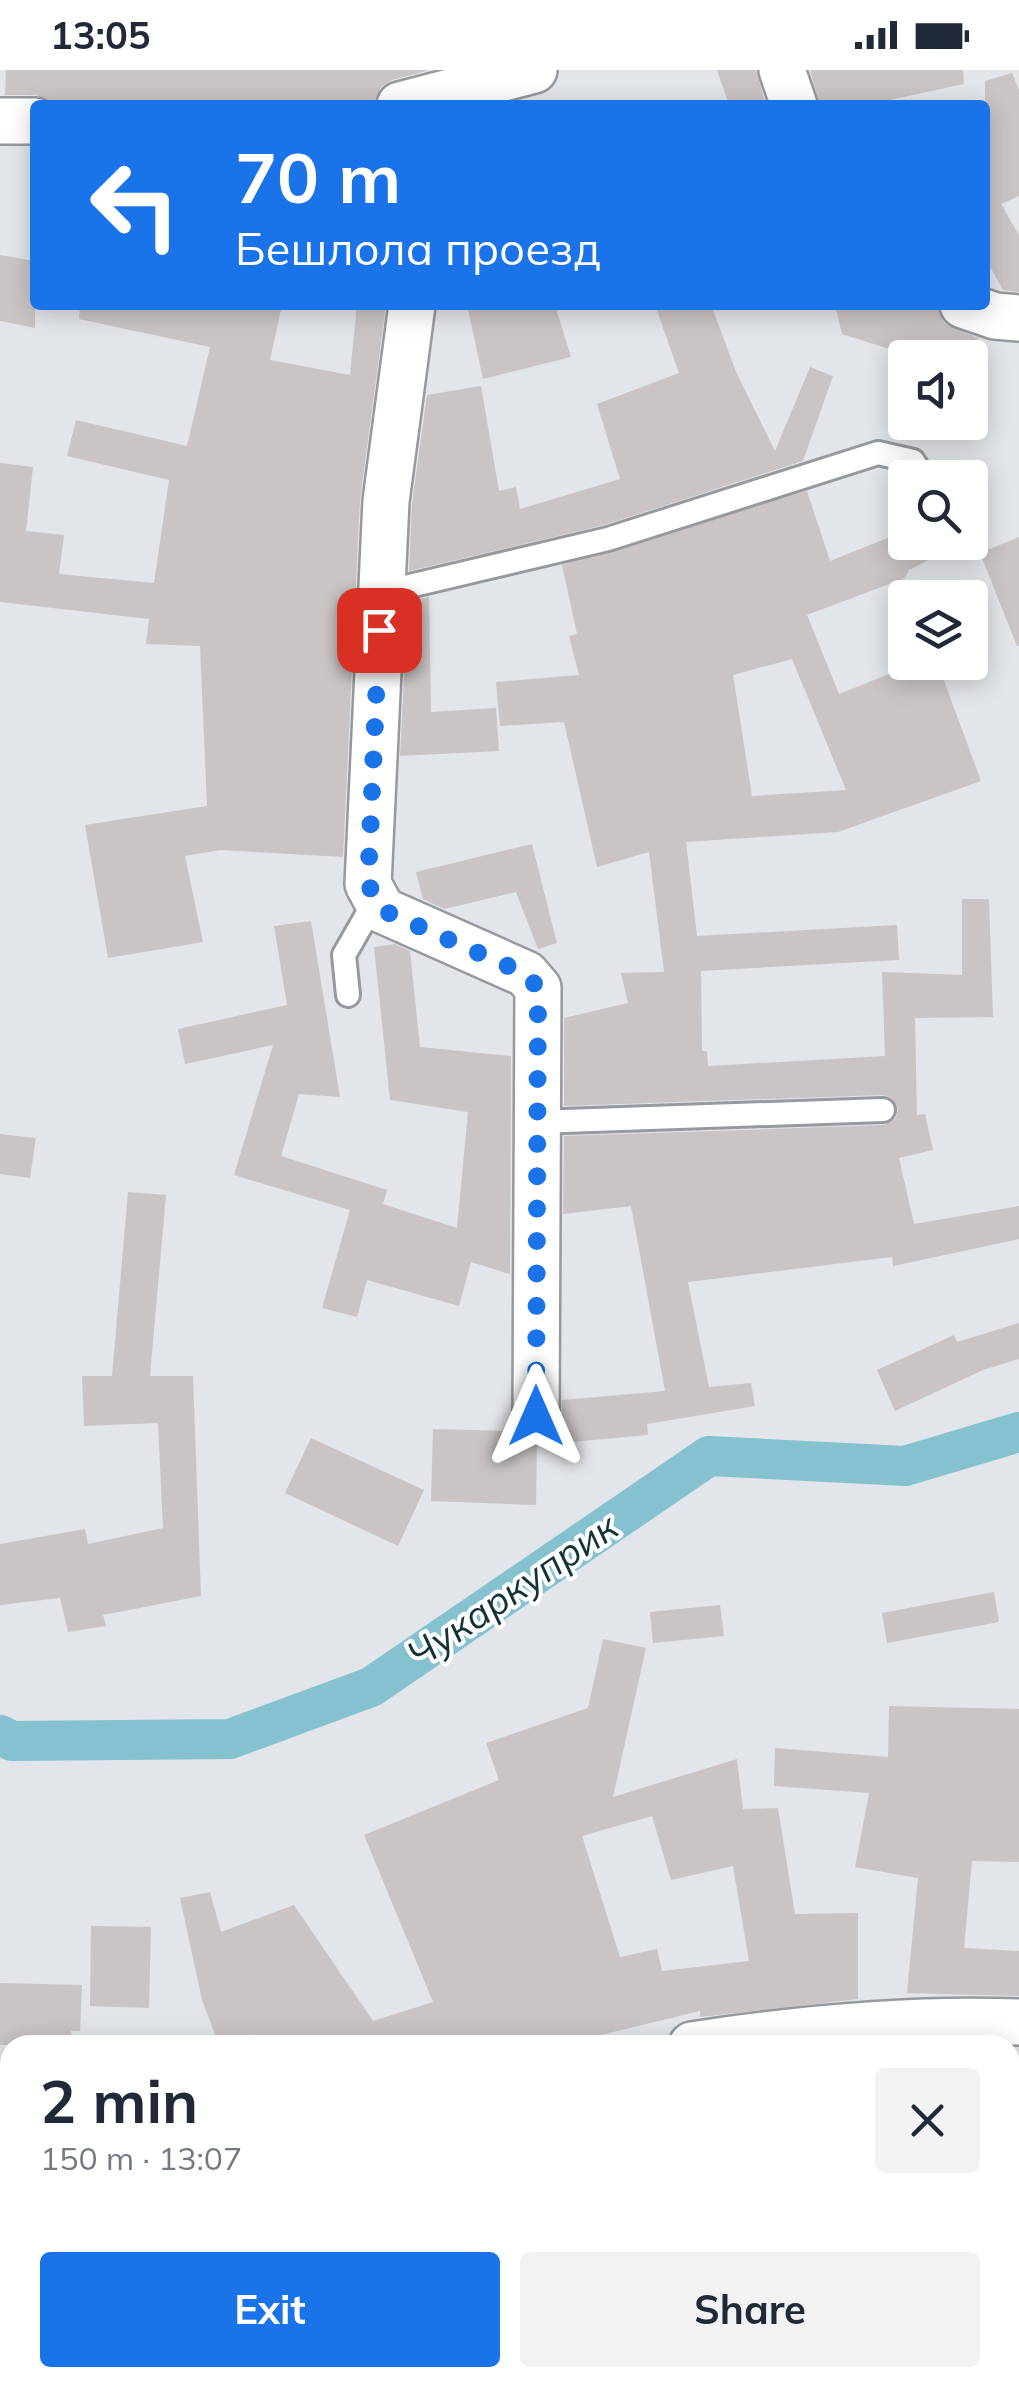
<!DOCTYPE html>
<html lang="en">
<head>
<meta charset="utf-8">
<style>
	:root { --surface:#fff; --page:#f2f2f3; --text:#1f2937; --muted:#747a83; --accent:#1a73e8 }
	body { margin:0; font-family:Mulish,sans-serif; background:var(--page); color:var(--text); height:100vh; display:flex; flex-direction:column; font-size:38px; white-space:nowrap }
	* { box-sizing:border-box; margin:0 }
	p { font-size:32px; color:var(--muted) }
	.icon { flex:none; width:55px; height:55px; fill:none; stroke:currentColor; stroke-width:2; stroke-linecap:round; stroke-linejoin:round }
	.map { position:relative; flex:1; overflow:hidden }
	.panel { position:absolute; left:0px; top:1965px; width:1020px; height:352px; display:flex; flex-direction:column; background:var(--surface); border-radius:30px 30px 0 0; box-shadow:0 5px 25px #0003 }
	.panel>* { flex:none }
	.guide { position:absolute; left:30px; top:30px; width:960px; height:210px; border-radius:10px; box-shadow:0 5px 25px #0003; background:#1a73e8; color:#fff; overflow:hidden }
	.buttons { position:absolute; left:888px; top:270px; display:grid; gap:20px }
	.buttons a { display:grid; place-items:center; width:100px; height:100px; border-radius:10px; background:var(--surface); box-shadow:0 5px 25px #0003; font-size:50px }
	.pin { position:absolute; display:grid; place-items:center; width:85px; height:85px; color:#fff; margin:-42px; border-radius:20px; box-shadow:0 5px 15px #0006 }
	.me { position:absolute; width:110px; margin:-55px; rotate:0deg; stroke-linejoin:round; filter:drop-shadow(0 0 8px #0008) }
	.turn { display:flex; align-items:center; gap:35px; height:210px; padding:0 40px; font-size:45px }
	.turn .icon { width:130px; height:130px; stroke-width:2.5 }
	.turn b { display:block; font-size:70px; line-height:85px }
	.round { display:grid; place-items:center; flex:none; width:105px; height:105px; border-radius:10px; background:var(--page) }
	.headline { display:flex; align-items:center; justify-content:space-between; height:170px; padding:0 40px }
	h1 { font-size:60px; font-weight:700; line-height:75px }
	.cta { display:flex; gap:20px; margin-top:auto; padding:20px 40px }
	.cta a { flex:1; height:115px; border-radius:10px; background:var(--accent); color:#fff; font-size:40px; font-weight:700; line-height:115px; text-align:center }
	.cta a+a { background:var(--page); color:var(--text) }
	.status { display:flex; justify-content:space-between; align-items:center; height:70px; padding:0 50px; background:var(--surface); direction:ltr }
	.status svg { height:28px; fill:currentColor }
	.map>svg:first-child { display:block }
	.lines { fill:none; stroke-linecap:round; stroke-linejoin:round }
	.canal { stroke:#85c1cf; stroke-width:40 }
	.building { fill:#cac4c4; fill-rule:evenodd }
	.service-casing { stroke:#96999d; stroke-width:28 }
	.minor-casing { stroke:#96999d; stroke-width:50 }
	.service { stroke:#fff; stroke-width:22 }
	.minor { stroke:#fff; stroke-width:45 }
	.route { stroke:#1a73e8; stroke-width:18; stroke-dasharray:0 32.4 }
	.labels { text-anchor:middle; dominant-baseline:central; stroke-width:8; stroke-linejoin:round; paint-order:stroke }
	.water-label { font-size:38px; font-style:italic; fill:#143339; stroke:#fff }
</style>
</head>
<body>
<div class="status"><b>13:05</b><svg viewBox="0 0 49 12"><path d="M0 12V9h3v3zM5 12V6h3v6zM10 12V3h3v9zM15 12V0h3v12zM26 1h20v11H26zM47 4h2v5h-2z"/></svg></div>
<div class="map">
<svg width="1019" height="2317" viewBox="0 0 1019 2317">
	<rect width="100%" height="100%" fill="#e2e5e9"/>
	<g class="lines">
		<!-- canal -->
		<path class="canal" d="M0,1665l12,6 218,-2 141,-52 338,-231 196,10 114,-34"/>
	</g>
	<!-- building -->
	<path class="building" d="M6,0h424l-38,10 -11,7 -6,13 -79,5h-241l-19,-10h-31z
		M717,0h39l10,35h-37z
		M810,0h153l1,14 -98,21h-46z
		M1012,3l7,17v106l-18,8 18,31v57l-16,-2 -18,-32v-177z
		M0,185l35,6v67l-35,-7z
		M80,235h202l-12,55 80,15 7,-70h29l-26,195 -17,357 -123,-7 -35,6 18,86 -95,16 -23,-133 122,-19 -7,-160 -54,-2 3,-25 -149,-17v-139l33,4 -7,64 38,4 -5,39 95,9 15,-103 -102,-24 9,-36 111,26 23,-99 -131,-28z
		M467,235h88l16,52 -88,22z
		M655,235h56l26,69 38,77 35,-84 23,9 -30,85 -199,64 -195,46 3,-68 15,-108 54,-9 18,105 17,-4 4,22 100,-30 -23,-75 82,-31z
		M835,235h95l7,2 7,16 34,15 -6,20h-54l-76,-24z
		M807,421l23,70 75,-30v11h59l-55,28 -4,8 -98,37 32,79 80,-32h18l44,119 -143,51 -152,10 11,94 200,-11 2,35 -198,11 1,80h5l1,15 177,-10 -3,-84 80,3v-76h27l4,118 -78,1 2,97 8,-1 8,36 -34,8 15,66 105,-18v33l-126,27 -1,-9 -204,25 21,105 42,-4 4,23 -108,18 1,11 -88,8 2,-43 103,-9 -34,-185 -68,8 1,-78 320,-11 12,-7 2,-9 -7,-12 -9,-2 -318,11v-88l64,-15 -7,-30 43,-1 -15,-120 -52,15 -33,-145 -64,4 -4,-44 83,-7 -10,-39 8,-2 -15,-69zM792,589l54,131 -94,6 -19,-121z
		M1019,467v109h-2l-37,-93z
		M429,527l2,115 65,-4 3,43 -99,5 8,-154z
		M532,774l25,99 -19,6 -22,-57 -72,17 -21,-10 -7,-27z
		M311,851l29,176 -41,-3 -18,62 106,34 -4,14 74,24 11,-116 -78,-12 -16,-153 21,-3 15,7 10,96 91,9 -1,218 -39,-12 -12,44 -92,-26 -10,37 -35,-9 28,-98 -116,-35 39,-130 -88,19 -7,-35 109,-24 -13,-79z
		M0,1064l36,4 -6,40 -30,-4z
		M128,1122l38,3 -16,181h43l8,220 -98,19 3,11 -38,6 -8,-34 -60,7v-61l85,-15 3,15 75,-16 -5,-105 -74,3 -2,-50h30z
		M1019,1253v36l-36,11 -88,41 -18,-41 77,-35 3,7z
		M433,1359l82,2 22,11 -1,63 -105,-4z
		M311,1368l113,52 -26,56 -113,-53z
		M994,1522l5,30 -112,21 -5,-30z
		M720,1535l4,31 -71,7 -3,-31z
		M603,1569l43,9 -33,149 124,-38 6,50 35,-1 17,106 63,-1v86l-158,18v-6l-132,32 -2,-8 -37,10h-270l-5,-11 -35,11 -17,-45 -22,-102 30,-6 11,40 73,-27 79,116 60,-19 -69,-167 135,-55 -13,-37 102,-35zM652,1746l19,64 62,-14 16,95 -87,10 -5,-22 -37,8 -38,-121z
		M889,1636l130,3v153l-47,-1 -8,87 55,3v45l-112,-3 11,-115 -63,-11 14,-74 -95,-7 1,-38 113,9z
		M91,1856l60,1 -2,81 -59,-2z
		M0,1913l82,2 -2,46h-9v14h-71z"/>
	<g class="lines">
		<!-- service casing -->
		<g class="service-casing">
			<path id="service" d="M380,523l228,-54 270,-86 35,8 11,17
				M348,925l-4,-40 31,-54
				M536,1052l347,-12"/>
		</g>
		<!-- minor casing -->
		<g class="minor-casing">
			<path id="minor" d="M782,0l12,35
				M400,35l134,-35
				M0,51h35
				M412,235l-26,196 -18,383 14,26 144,64 12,14 -2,428
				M963,235l32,11 24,2
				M692,1975c110,-17 217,-27 327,-23
				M0,2207l10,-1
				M498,2308h1"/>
		</g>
		<!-- service -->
		<use href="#service" class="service"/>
		<!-- minor -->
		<use href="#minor" class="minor"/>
	</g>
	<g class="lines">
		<!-- route -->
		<path class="route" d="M379,560l-11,254 14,26 144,64 12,14 -2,428"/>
	</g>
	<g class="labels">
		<!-- water labels -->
		<g class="water-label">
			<text transform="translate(512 1520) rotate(-34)">Чукаркуприк</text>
		</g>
	</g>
</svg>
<div class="buttons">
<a><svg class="icon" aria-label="sound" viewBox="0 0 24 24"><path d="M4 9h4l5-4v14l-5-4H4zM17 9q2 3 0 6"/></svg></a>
<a><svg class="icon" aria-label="search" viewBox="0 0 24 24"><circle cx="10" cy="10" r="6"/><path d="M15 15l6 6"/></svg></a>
<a><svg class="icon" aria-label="layers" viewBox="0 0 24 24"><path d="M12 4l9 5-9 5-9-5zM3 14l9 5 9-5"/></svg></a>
</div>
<div class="pin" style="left:379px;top:560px;background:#d93025"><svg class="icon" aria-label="arrive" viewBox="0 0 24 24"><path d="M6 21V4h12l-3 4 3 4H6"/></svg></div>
<svg class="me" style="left:536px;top:1346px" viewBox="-20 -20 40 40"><path d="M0-17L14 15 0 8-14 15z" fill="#1a73e8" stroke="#fff" stroke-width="4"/></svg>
<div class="guide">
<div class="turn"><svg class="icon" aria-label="left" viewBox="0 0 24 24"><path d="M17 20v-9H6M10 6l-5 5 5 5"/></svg><div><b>70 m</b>Бешлола проезд</div></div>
</div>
<section class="panel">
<div class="headline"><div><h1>2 min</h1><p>150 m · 13:07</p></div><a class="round"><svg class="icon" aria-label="close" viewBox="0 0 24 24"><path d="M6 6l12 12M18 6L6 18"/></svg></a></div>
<div class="cta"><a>Exit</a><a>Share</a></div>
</section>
</div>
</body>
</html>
